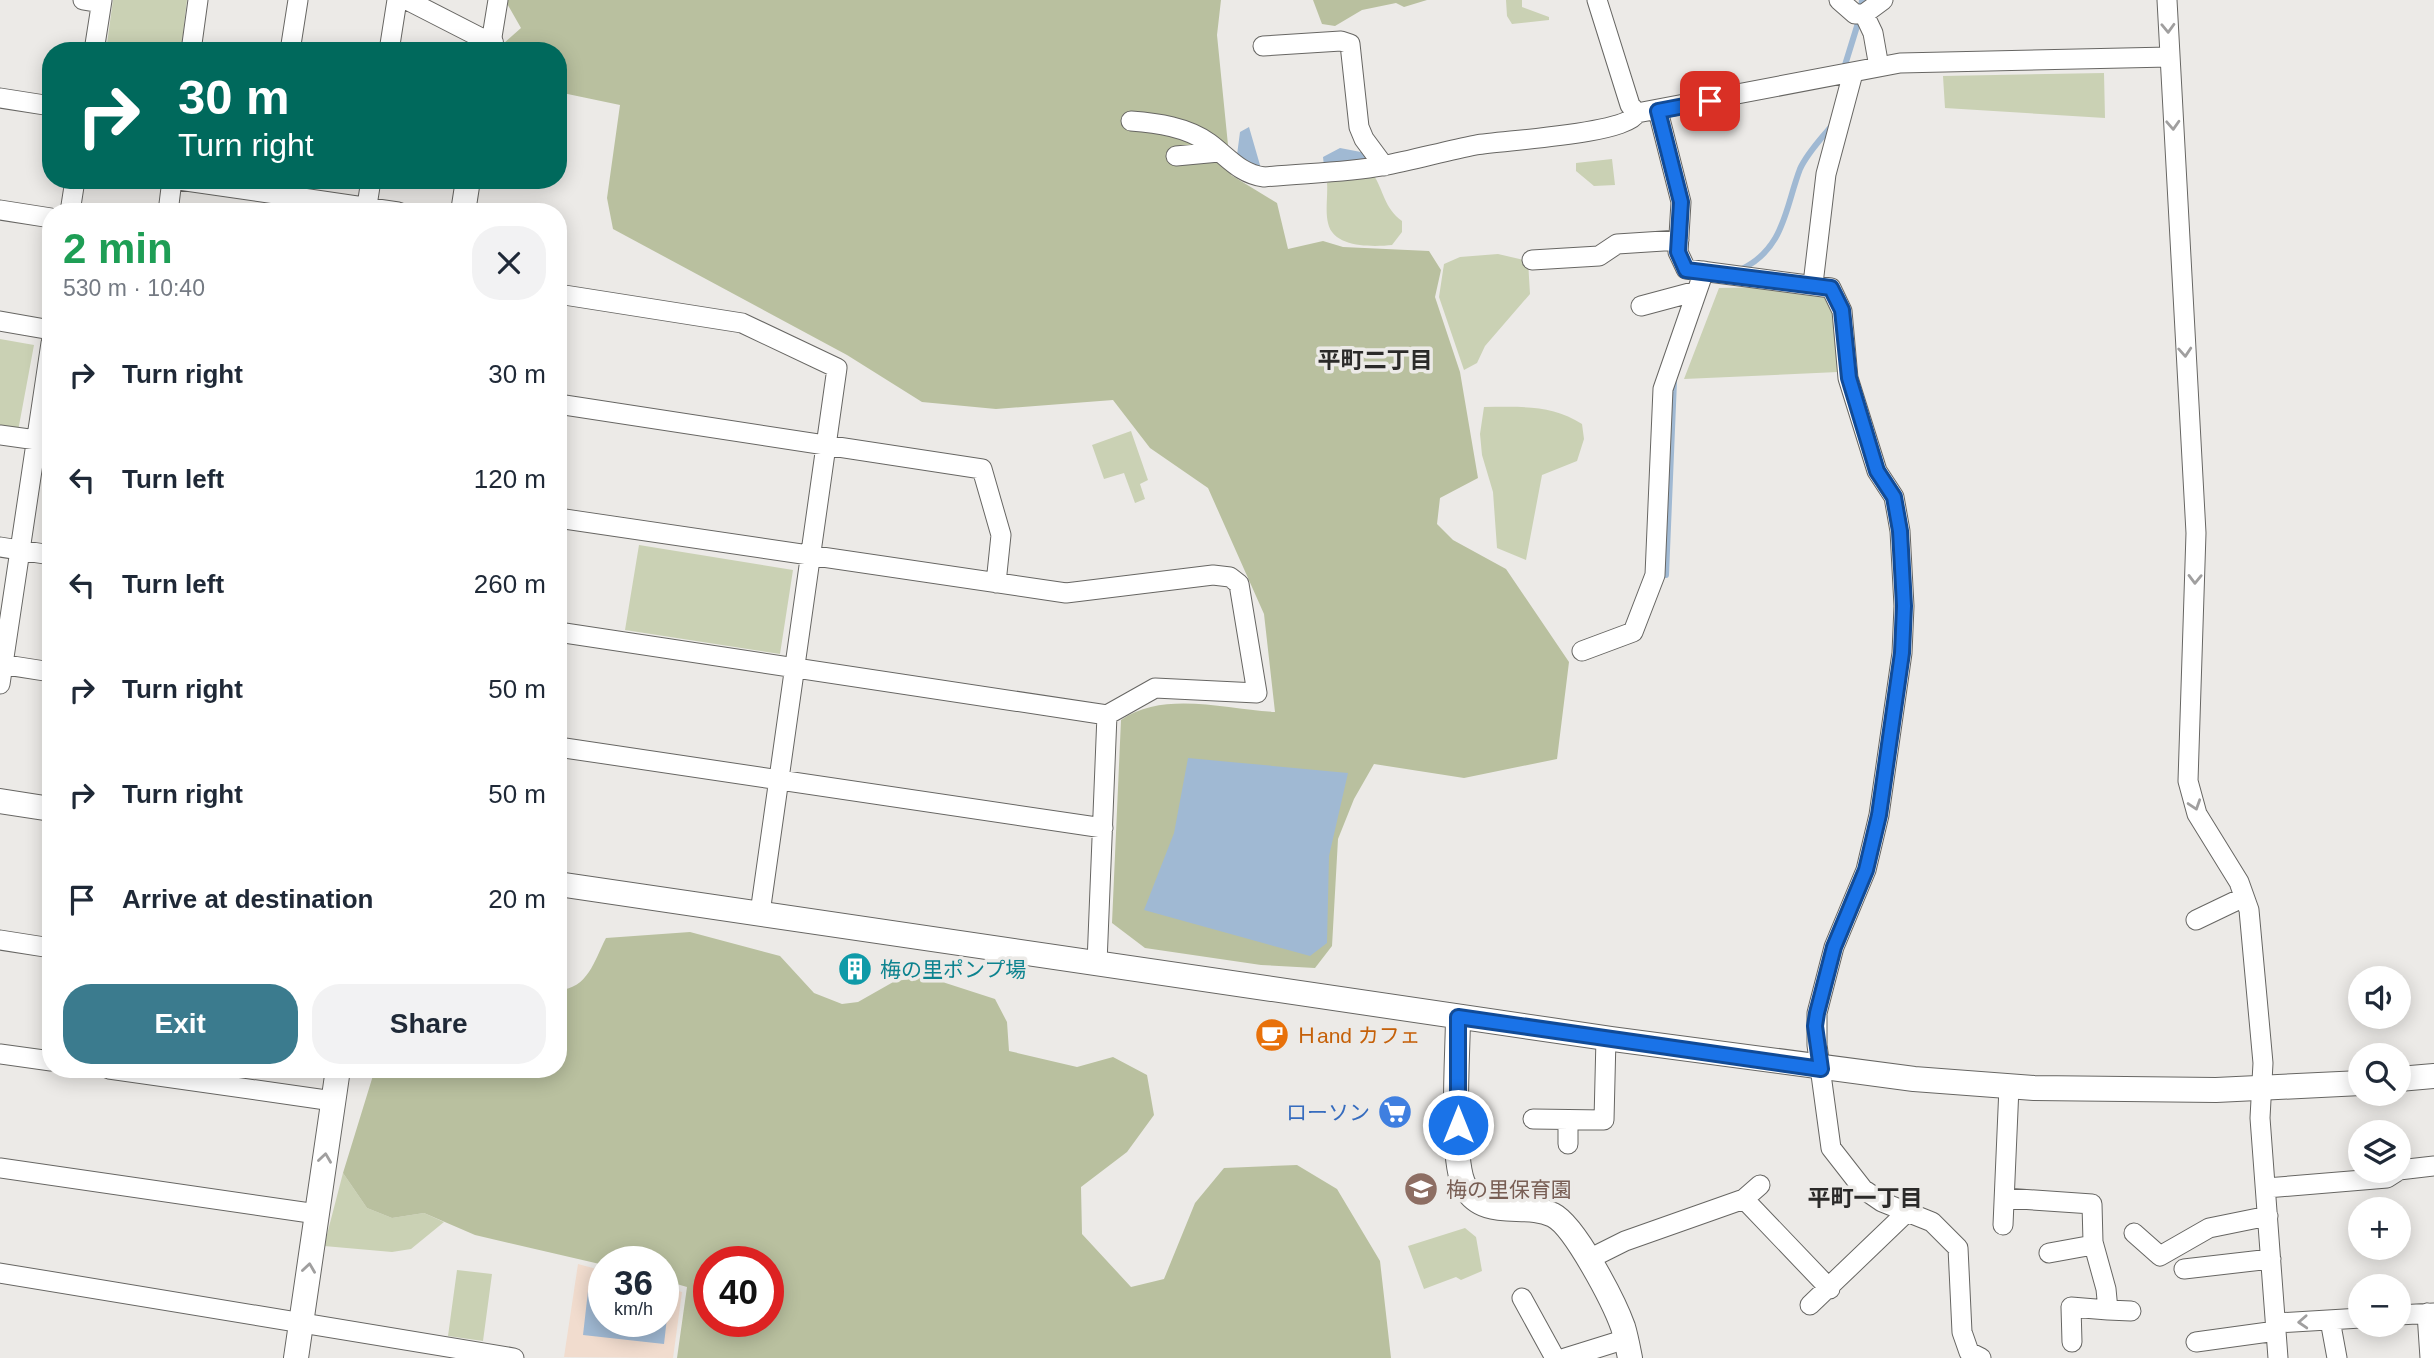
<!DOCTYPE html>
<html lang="en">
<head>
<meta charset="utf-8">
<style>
	:root { --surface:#fff; --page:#f2f2f3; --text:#1f2937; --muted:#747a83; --accent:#3b7b8e }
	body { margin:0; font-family:Arial,"Noto Sans JP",sans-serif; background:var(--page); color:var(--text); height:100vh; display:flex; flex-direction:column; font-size:26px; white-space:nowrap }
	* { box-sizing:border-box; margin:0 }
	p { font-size:23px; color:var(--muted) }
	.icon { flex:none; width:38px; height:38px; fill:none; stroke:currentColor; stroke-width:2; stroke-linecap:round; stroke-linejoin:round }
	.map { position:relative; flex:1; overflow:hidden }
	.panel { position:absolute; left:42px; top:203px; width:525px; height:875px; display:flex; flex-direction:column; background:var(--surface); border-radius:28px; box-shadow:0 4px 18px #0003 }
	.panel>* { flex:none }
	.guide { position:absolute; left:42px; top:42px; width:525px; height:147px; border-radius:28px; box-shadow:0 4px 18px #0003; background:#00695c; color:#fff; overflow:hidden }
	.controls { position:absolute; left:2348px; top:966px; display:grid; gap:14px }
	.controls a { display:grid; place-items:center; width:63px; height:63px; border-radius:50%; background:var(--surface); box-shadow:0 4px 18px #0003; font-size:35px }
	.speed { position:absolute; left:588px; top:1246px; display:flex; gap:14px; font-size:35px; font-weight:700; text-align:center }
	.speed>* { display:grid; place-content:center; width:91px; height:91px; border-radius:50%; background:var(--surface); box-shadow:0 4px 18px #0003; line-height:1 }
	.speed small { font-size:18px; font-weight:400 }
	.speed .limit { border:10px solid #d22; background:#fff; color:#111 }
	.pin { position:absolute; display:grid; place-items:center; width:60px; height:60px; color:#fff; margin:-30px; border-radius:14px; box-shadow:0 4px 10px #0006 }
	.me { position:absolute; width:77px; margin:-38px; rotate:0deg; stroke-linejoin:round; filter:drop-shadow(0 0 5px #0008) }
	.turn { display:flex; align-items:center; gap:24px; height:147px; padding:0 21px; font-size:32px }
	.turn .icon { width:91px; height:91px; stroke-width:2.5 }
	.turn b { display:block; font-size:49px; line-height:60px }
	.round { display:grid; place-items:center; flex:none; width:74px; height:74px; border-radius:28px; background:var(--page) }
	.overview { display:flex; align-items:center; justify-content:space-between; height:119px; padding:0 21px }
	h1 { font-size:42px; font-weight:700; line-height:52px; color:#1e9e55 }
	.cta { display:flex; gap:14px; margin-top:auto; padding:14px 21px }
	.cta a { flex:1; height:80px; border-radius:28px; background:var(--accent); color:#fff; font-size:28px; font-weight:700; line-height:80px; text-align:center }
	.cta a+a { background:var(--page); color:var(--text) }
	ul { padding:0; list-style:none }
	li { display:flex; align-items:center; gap:21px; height:105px; padding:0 21px }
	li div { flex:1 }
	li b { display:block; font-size:26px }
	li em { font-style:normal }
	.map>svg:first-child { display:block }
	.education { fill:#f1dcce }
	.green { fill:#cad1b4 }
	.forest { fill:#b9c09f; fill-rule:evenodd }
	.water { fill:#a0b9d3 }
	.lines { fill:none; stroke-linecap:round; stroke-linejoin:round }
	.stream { stroke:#a0b9d3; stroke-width:6 }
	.minor-casing { stroke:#676663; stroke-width:21 }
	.tertiary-casing { stroke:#676663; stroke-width:26 }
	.minor { stroke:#fff; stroke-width:19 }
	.tertiary { stroke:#fff; stroke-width:24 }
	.oneway { stroke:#a09f9f }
	.route-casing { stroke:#114b97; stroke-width:18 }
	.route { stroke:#1a73e8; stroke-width:12 }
	.labels { text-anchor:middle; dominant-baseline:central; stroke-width:7; stroke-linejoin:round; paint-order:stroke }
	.culture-label { font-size:21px; fill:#0d838f; stroke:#eceae7; text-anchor:start }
	.food-label { font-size:21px; fill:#c56008; stroke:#eceae7; text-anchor:start }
	.shop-label { font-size:21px; fill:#366cbe; stroke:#eceae7; text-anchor:end }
	.education-label { font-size:21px; fill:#785e54; stroke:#eceae7; text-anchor:start }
	.neighbourhood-label { font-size:23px; font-weight:bold; fill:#2b2a29; stroke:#eceae7 }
</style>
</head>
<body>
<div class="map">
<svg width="2434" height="1358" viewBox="0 0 2434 1358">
	<rect width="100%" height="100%" fill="#eceae7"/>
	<!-- education -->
	<path class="education" d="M578,1264l26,7v50h59v-34l19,5 -9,66 -109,-1z"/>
	<!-- green -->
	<path class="green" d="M113,0h74l-6,51h-75z
		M1506,0h16v7l27,10v3l-37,4 -5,-8z
		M2104,73l1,45 -160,-10 -2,-32z
		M1612,159l3,26 -21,1 -18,-15v-8z
		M1373,174c11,17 11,34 29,47v11l-10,13c-19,2 -59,3 -64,-22 -3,-12 0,-28 -1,-40l12,-6z
		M1498,254l30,7 2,33 -45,52 -8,17 -13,7 -25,-73 5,-33 16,-7z
		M1770,287l54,9 9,16 5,60 -154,7 35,-91z
		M0,339l34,6 -16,86 -18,-4z
		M1484,407c35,0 68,-3 98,17l2,15 -7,22 -35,14 -16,85 -29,-12 -4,-56 -11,-37 -2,-21z
		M1131,431l17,49 -8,4 5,15 -10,4 -11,-30 -20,6 -12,-34z
		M639,545l154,25 -13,84 -155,-24z
		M343,1173l24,35 25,10 32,-5 20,9 -33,27 -19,3 -68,-6z
		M1465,1228l11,9 6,34 -21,9 -5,-3 -32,12 -16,-43z
		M457,1270l35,4 -9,67 -35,-5z"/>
	<!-- forest -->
	<path class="forest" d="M505,0h716l-4,35 14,140 46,28 11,46 35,-8 20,6 86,4 12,19 -6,27 25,75 18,106 -38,20 -3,26 16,16 53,29 63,93 -12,97 -93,19 -90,-14 -20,35 -16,40 -6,107 -17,22 -54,-3 -116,-17 -33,-25 9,-203c44,-30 106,-10 154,-8l-11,-98 -56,-126 -58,-40 -37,-48 -117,9 -74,-7 -75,-47 -234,-126 -6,-31 13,-93 -62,-13v-41h-52l-2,-8 17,-15z
		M1313,0h114l-23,7 -8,-4 -34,7 -27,16 -13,-2z
		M690,932l90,24 34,37 28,11 16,-2 37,-21 32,-4 68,22 12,23 2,29 68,16 36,-10 34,18 7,40 -27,37 -46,35 1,47 49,53 33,-8 31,-76 29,-35 73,-3 40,24 43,72 11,97h-714l10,-71 -24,-7v-18h-59v3l-129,-30 -51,-22 -32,5 -25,-10 -24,-35 32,-104h183v-79c30,-1 36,-29 48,-52zM709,1262h59v59h-59z"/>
	<!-- water -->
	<path class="water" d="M1249,127l13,45 -25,-17 3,-23z
		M1340,148l26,5 3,8 -45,5 -1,-9z
		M1188,758l160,15 -19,83 -2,87 -17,13 -166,-46 30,-77z
		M588,1291l16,2v28h59v-21h6l-5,44 -81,-9z"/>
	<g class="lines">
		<!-- stream -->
		<path class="stream" d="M1861,8l1,-8
			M1845,65l13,-42
			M1740,270c45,-21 45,-62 60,-101 7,-16 22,-31 33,-45
			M1666,575l8,-194"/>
		<!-- minor casing -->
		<g class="minor-casing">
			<path id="minor" d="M83,0l18,3
				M407,0l84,43 7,-43
				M1597,0l33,105 7,8
				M1839,0l16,14h9l19,-14
				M2167,0l29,533 -8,248 9,33 42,68 10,28 14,153 -3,55 18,240
				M1864,14l9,19 6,34
				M1263,46l78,-5 9,3 9,83 5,12 20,27
				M94,51l8,-51
				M191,51l7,-51
				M290,51l8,-51
				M389,51l8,-51
				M0,98l51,8
				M1658,111l23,91 -3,50 8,17 145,19 11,23 6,67 29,93 17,26 6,34 4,75 -2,47 -23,162 -13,55 -32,77 -17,66v32l14,103 32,41 19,13 50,20 26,26 4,84 7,20 12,6
				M1131,121c26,2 56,6 78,22 19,14 31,31 55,34 39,-4 80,-4 118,-11 32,-6 63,-15 94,-21 28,-5 149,-10 161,-32l263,-50 269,-6
				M1176,156l43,-4
				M179,180l219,32
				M0,210l51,8
				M70,212l5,-32
				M168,212l4,-32
				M366,212l5,-32
				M1532,260l67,-4 18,-12 62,-4
				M1813,284l13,-110 27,-101
				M558,294l184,29 95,45 -77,545
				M1641,306l56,-15
				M0,321l51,9
				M558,404l424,65 19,66 -5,48
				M0,435l51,7
				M558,518l508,75 147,-18 17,2 9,7 18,109 -102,-5 -48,27 -549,-83
				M0,547l51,8
				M1582,651l51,-19 22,-57 8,-186 41,-118
				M0,664l51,8
				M0,684l51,-341
				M558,747l545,81
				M2196,920l48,-23
				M0,940l51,8
				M1097,963l10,-248
				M0,1054l51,7
				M109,1069l224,32
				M1533,1119l71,1 2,-82
				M1568,1144v-24
				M0,1168l317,46
				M2399,1170l35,-4
				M2266,1188l121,-10 11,-7
				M2005,1198l87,6 1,38 13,47 2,21 -37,-3 1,35
				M1744,1199l86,90
				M2003,1225l6,-138
				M2134,1233l26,23 49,-28 59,-12
				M2049,1253l44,-8
				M1589,1259l36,-18 119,-42 16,-14
				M2184,1269l87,-10
				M0,1273l514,85
				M1522,1298l33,60
				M1810,1305l97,-93
				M2108,1310l23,1
				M2427,1313l3,45
				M2399,1315l35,-2
				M2330,1320l7,38
				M2276,1323l85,-5
				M2196,1342l80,-11
				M1565,1358l61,-19"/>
		</g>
		<!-- tertiary casing -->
		<g class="tertiary-casing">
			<path id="tertiary" d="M489,51l2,-8
				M463,212l5,-32
				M0,801l51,8
				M558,884l1054,155 302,40 120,9 182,2 145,-7
				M1458,1017c0,34 -8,145 7,170 20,34 59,14 88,28 22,11 61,87 70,112 3,10 5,21 7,31
				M2399,1079l35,-3
				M296,1358l42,-289"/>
		</g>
		<!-- minor -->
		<use href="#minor" class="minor"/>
		<!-- tertiary -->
		<use href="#tertiary" class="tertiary"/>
	</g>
	<!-- one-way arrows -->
	<defs><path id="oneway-chevron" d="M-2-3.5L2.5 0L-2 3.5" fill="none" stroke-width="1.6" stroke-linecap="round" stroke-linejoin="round" transform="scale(1.75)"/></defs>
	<g class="oneway">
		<use href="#oneway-chevron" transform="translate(2168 28) rotate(88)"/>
		<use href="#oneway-chevron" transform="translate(2173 125) rotate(87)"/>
		<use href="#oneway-chevron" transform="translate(2185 352) rotate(86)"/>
		<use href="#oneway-chevron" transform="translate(2195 579) rotate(91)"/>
		<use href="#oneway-chevron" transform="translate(2195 805) rotate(72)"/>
		<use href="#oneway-chevron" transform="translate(325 1158) rotate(-82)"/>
		<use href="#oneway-chevron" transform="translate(309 1268) rotate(-82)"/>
		<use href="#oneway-chevron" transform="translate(2303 1322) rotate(177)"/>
	</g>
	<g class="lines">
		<!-- route casing -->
		<g class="route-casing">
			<path id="route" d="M1458,1125v-108l363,52 -6,-43 2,-13 17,-66 32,-77 13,-55 23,-162 2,-47 -4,-75 -6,-34 -17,-26 -28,-93 -7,-68 -11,-22 -145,-18 -8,-18 3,-50 -23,-91 52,-10"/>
		</g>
		<!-- route -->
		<use href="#route" class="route"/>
	</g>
	<!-- icons -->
	<defs>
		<g id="building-disc" transform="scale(1.75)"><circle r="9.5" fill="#0f9aa8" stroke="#eceae7"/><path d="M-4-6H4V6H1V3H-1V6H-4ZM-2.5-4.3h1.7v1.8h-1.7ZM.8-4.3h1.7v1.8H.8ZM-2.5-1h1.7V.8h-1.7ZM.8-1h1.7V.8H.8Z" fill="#fff"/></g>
		<g id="cafe-disc" transform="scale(1.75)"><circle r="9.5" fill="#e8710a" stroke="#eceae7"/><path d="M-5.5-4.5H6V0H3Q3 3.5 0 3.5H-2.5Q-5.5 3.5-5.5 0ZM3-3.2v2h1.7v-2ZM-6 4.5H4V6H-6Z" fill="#fff"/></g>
		<g id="supermarket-disc" transform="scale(1.75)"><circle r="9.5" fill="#3f7fe0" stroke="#eceae7"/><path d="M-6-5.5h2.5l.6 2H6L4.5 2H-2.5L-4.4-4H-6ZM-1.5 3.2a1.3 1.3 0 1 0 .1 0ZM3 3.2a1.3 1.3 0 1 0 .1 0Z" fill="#fff"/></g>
		<g id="school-disc" transform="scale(1.75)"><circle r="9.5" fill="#8d6e63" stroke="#eceae7"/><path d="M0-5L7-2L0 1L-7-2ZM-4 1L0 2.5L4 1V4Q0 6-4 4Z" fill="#fff"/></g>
	</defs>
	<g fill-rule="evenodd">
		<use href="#building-disc" x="855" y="969"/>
		<use href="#cafe-disc" x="1272" y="1035"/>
		<use href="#supermarket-disc" x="1395" y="1112"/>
		<use href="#school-disc" x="1421" y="1189"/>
	</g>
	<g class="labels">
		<!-- culture labels -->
		<g class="culture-label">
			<text x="880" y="969">梅の里ポンプ場</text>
		</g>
		<!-- food labels -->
		<g class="food-label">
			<text x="1296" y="1035">Ｈand カフェ</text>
		</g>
		<!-- shop labels -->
		<g class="shop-label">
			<text x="1370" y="1112">ローソン</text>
		</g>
		<!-- education labels -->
		<g class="education-label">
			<text x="1446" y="1189">梅の里保育園</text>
		</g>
		<!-- neighbourhood labels -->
		<g class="neighbourhood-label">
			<text x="1375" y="360">平町二丁目</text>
			<text x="1865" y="1198">平町一丁目</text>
		</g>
	</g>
</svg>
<div class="controls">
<a><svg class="icon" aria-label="sound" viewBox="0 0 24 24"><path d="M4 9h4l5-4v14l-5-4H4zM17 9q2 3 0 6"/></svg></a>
<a><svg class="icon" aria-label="search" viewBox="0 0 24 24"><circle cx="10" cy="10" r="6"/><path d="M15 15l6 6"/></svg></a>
<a><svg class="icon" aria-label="layers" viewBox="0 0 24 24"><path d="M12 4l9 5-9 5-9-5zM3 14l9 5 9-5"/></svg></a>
<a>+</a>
<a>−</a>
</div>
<div class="speed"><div>36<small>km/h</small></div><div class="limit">40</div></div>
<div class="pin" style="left:1710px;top:101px;background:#d93025"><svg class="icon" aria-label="arrive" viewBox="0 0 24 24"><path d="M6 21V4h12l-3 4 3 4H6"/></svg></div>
<svg class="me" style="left:1458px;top:1125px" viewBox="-20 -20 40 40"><circle r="17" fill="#1a73e8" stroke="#fff" stroke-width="3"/><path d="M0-11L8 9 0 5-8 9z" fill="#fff"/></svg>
<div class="guide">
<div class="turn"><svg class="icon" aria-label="right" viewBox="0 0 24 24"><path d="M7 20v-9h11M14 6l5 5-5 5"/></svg><div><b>30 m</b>Turn right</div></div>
</div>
<section class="panel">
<div class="overview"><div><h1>2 min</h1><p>530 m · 10:40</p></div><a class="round"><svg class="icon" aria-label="close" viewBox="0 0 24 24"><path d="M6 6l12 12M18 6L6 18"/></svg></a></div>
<ul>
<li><svg class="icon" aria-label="right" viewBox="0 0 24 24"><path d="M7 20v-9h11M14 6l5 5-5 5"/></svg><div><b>Turn right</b></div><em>30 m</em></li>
<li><svg class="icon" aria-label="left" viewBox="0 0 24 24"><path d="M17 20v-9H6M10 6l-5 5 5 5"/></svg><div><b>Turn left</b></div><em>120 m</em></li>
<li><svg class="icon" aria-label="left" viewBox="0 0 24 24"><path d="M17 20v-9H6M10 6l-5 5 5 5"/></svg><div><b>Turn left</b></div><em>260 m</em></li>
<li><svg class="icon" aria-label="right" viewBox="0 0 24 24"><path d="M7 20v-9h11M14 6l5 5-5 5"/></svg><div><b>Turn right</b></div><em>50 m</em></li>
<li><svg class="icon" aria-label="right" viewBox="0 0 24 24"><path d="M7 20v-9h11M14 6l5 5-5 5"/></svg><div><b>Turn right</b></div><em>50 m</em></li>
<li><svg class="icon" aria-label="arrive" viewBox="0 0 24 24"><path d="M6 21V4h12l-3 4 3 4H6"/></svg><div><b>Arrive at destination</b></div><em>20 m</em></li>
</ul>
<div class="cta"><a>Exit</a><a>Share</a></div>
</section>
</div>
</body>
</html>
